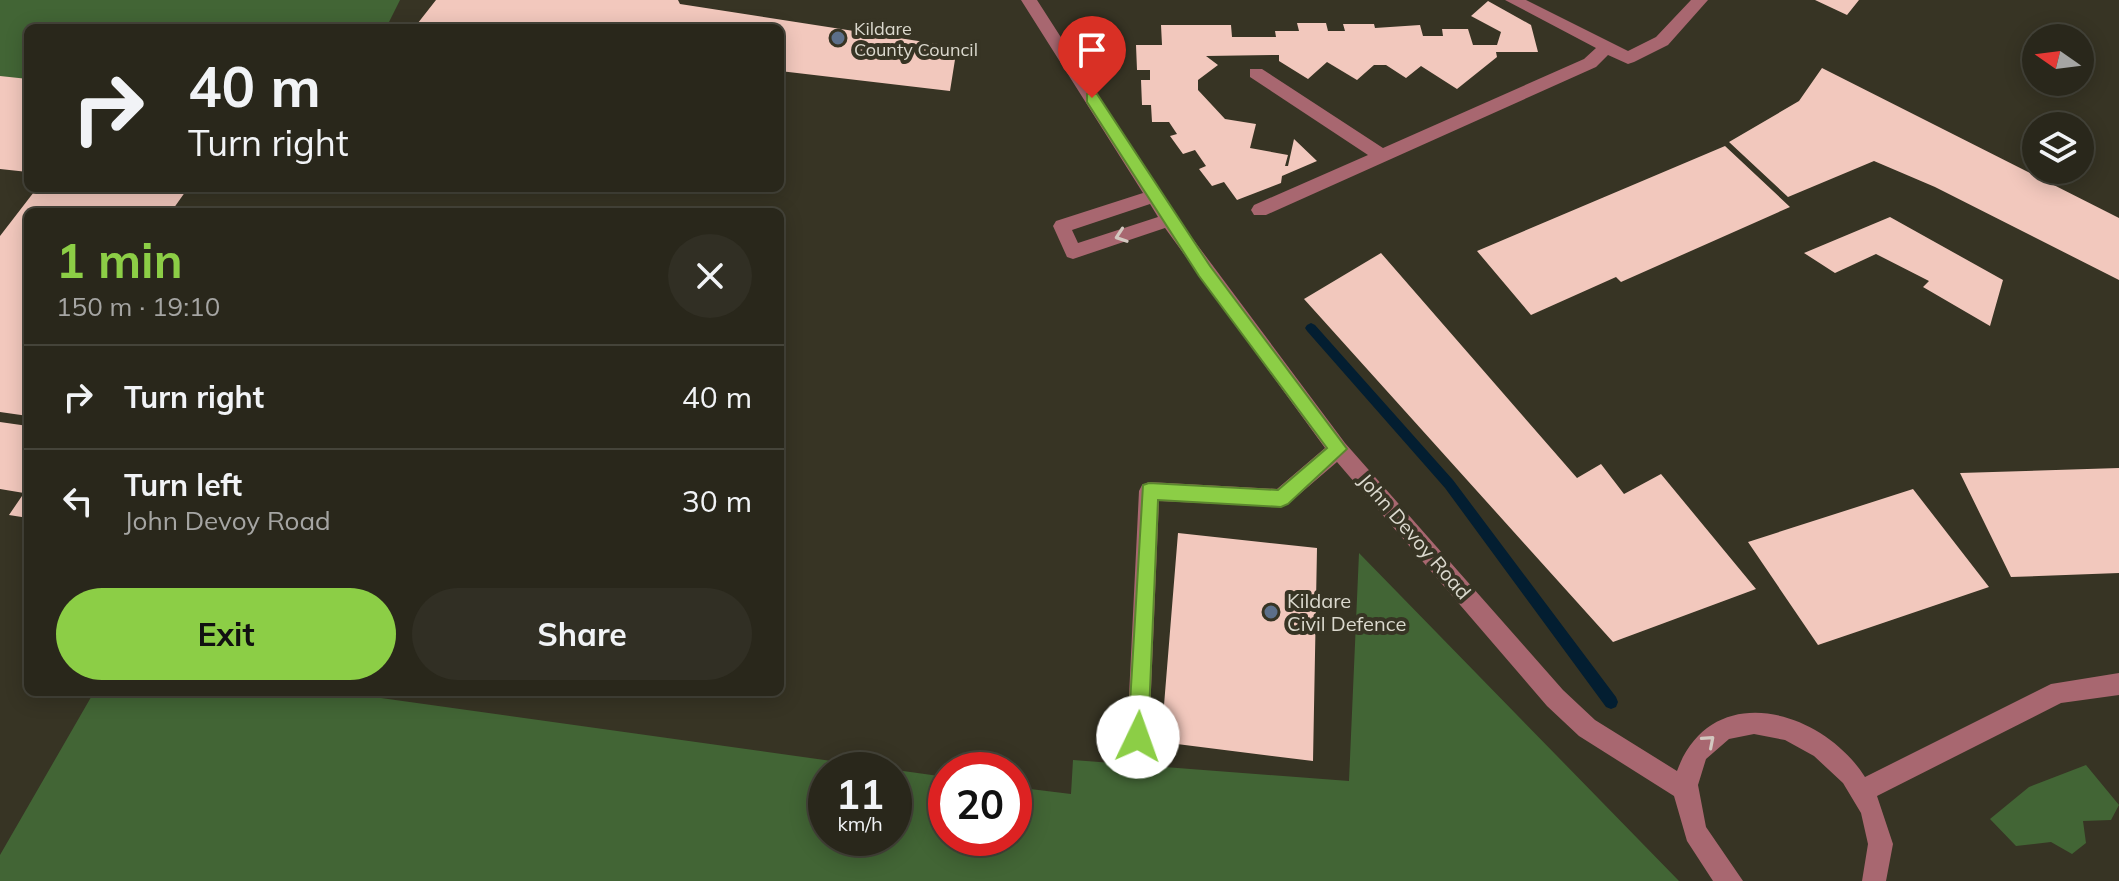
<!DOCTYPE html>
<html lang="en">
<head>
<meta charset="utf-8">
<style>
	:root { --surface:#29271b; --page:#312f24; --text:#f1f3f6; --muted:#a5a5a3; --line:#45443a; --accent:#8cce46 }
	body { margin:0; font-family:Mulish,sans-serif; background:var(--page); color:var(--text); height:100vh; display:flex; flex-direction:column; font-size:30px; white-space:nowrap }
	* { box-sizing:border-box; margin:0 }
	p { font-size:26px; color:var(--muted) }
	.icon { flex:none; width:44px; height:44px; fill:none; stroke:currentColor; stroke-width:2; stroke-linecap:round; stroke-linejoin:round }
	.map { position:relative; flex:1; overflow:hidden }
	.side { position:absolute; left:24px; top:208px; width:760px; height:488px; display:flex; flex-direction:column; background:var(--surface); border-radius:12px; box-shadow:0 4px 20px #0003,0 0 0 2px var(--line) }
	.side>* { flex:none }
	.top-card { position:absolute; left:24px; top:24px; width:760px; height:168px; border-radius:12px; box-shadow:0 4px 20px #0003,0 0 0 2px var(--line); background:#29271b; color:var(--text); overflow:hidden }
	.needle { width:52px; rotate:284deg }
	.buttons { position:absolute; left:2022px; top:24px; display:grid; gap:16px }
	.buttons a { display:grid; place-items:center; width:72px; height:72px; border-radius:50%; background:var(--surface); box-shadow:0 4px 20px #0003,0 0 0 2px var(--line); font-size:40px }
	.speed { position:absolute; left:808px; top:752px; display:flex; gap:16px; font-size:40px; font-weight:700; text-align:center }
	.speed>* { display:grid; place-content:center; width:104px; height:104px; border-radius:50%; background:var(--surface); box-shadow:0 4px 20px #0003,0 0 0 2px var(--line); line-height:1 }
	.speed small { font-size:20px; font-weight:400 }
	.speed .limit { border:12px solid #d22; background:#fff; color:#111 }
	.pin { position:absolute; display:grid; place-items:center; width:68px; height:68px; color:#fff; margin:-82px -34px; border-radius:50% 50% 50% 0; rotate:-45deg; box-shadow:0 0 8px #0007 }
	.pin .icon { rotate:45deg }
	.me { position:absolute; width:88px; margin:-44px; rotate:3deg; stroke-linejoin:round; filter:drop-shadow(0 0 6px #0008) }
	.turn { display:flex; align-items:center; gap:28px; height:168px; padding:0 32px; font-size:36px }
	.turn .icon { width:104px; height:104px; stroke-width:2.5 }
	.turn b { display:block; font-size:56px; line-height:68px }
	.round { display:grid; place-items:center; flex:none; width:84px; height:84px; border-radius:42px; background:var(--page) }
	.summary { display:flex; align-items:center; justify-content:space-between; height:136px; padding:0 32px }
	h1 { font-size:48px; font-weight:700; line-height:60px; color:var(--accent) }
	.cta { display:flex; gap:16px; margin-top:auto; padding:16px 32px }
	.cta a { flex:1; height:92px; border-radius:48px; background:var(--accent); color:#111; font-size:32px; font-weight:700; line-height:92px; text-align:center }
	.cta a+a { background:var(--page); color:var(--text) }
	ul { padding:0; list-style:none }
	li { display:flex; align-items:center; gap:24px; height:104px; padding:0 32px; border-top:2px solid var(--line) }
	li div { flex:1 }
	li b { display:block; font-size:30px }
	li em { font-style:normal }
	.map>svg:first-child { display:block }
	.green { fill:#426535; fill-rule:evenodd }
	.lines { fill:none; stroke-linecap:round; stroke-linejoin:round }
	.stream { fill:#031e31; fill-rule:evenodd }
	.building { fill:#f2c8bd }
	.minor { fill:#a86770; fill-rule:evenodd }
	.oneway { stroke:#d3c8c0 }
	.route { fill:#8cce46; stroke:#5b862e; stroke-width:2 }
	.service-dot { fill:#5c6f8a; stroke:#373424; stroke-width:3 }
	.labels { text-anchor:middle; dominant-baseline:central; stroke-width:8; stroke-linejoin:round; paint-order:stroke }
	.far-poi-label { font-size:18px; fill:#dbd9ce; stroke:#373424; text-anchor:start }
	.street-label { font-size:20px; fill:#dbd9ce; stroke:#373424 }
	.poi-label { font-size:20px; fill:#dbd9ce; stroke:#373424; text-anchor:start }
</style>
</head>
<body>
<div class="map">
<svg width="2119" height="881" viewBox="0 0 2119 881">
	<rect width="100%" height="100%" fill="#373424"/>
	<!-- green -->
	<path class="green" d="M0,0h400l-14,28h-358v52l-28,-3z
		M1359,553l320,328h-1679v-26l94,-163h244l608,85v61h68v-51l57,7 2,-34 276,21zM826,770h68v68h-68z
		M2086,765l33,40 -8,15 -28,1 3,22 -14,11 -21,-12 -35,4 -26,-27 39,-32z"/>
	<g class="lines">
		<!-- stream -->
		<path class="stream" d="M1311,323l4,2 138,155 163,217 2,5 -2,5 -5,2 -5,-2 -161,-219 -138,-157 -2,-3 2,-3z"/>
	</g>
	<!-- building -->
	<path class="building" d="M436,0h242l2,4 277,43 -7,44 -170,-20v-43h-366z
		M1815,0h44l-12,15z
		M1488,1l43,24 7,27h-42l1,5 -40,32 -36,-23 -15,12 -20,-13h-12l-17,15 -30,-18 -19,17 -29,-18v-6l-73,1 12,9 -20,15v10l27,29 31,5 -6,24 38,7 -3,11h3l6,-27 23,22 -35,15 -1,7 -44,17 -13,-18 -12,4 -13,-17 7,-3 -11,-16 -12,4 -13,-18 7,-2 -8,-12h-17l-1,-17h-9l-1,-25h9v-10h-13l-1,-25h26l-1,-20h70l1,12h44l-1,-6h24l-2,-8h29l2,8h17l-2,-7h31l1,4 45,-3 3,11h20l-1,-7h26l5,16h24l4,-13 -30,-16z
		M1822,68l297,150v62l-184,-93 -61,-26 -86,36 -59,-55 70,-41z
		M0,76l28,3v93l-28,-3z
		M1725,146l65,61 -169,75 -5,-5 -85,38 -54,-64z
		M37,188h151l-17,24h-143v204l-28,-4v-176z
		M1890,217l113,63 -13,46 -67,-39 6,-6 -53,-27 -41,19 -31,-20z
		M1381,253l196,225 24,-14 23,30 37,-20 95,115 -143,53 -309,-343z
		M0,422l28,4v92l-19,-3 15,-22 -24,-4z
		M2119,468v105l-108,4 -51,-104z
		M1913,489l76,98 -171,58 -70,-103z
		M1178,533l139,15 -4,213 -152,-19z"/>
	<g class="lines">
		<!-- minor -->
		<path class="minor" d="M1021,0h16l138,215 170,228 218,247 32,30 82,51c34,-93 145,-62 188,6l186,-93 68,-11v22l-58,8 -184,93 16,48 -7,37h-24l6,-37 -7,-31 -18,-30 -29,-27 -29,-16 -31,-6 -25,5 -23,20 -8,26 8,42 37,54h-30l-26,-40 -13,-45 -95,-60 -32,-30 -210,-244 -49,42 -7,3 -122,-6 -10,236 -3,8 -8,3 -8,-3 -3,-8 12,-246 3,-6 7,-3 128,7 48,-41 -160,-220 -92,31 -6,-2 -14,-31 3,-5 87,-28zM1150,204l8,13 -80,26 -6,-13z
			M1505,0h21l102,51 28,-14 35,-37h17l-40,45 -34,17 -6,2 -20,-9 -12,12 -330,148h-12l-3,-5 3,-5 114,-50 -118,-78v-8h12l121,79 201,-89 12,-11z"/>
	</g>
	<!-- one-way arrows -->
	<defs><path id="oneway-chevron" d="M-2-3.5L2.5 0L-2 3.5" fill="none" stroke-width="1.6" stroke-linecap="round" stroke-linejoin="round" transform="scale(2)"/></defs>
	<g class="oneway">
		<use href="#oneway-chevron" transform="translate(1121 236) rotate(161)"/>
		<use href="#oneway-chevron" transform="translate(1709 741) rotate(-41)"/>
	</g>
	<!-- route -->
	<path class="route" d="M1092,93l5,1 113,172 137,183 -59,55 -7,3 -123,-7 -10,237 -3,7 -7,3 -7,-3 -3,-7 15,-252 6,-2 129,7 49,-42 -128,-172 -112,-174v-8z"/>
	<!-- markers -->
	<g class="service-dot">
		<circle cx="838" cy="38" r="8"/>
		<circle cx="1271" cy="612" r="8"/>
	</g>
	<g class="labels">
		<!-- far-poi labels -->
		<g class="far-poi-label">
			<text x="854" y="28">Kildare<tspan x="854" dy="21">County Council</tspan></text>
		</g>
		<!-- street labels -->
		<g class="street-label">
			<text transform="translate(1415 536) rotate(49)">John Devoy Road</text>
		</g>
		<!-- poi labels -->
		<g class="poi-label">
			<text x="1287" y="600">Kildare<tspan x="1287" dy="23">Civil Defence</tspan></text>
		</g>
	</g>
</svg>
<div class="buttons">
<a><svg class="needle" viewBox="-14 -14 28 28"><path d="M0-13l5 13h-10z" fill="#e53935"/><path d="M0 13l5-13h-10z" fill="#a5a5a3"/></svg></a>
<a><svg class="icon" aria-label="layers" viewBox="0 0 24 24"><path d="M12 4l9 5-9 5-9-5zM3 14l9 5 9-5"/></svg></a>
</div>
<div class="speed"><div>11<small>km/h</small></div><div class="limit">20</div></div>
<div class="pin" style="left:1092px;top:98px;background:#d93025"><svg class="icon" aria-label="arrive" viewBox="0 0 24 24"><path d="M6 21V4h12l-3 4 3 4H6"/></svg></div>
<svg class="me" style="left:1138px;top:737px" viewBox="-20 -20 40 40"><circle r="19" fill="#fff"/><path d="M0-13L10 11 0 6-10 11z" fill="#8cce46"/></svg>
<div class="top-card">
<div class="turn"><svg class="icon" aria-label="right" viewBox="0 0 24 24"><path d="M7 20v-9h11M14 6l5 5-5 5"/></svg><div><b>40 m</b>Turn right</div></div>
</div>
<section class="side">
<div class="summary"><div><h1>1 min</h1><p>150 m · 19:10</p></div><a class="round"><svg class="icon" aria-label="close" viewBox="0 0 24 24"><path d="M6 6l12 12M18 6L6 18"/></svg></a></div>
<ul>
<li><svg class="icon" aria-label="right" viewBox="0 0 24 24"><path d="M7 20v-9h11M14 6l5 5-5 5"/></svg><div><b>Turn right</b></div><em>40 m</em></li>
<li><svg class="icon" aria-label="left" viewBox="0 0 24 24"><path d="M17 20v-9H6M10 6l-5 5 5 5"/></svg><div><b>Turn left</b><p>John Devoy Road</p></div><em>30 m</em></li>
</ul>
<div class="cta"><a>Exit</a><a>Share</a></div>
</section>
</div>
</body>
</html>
